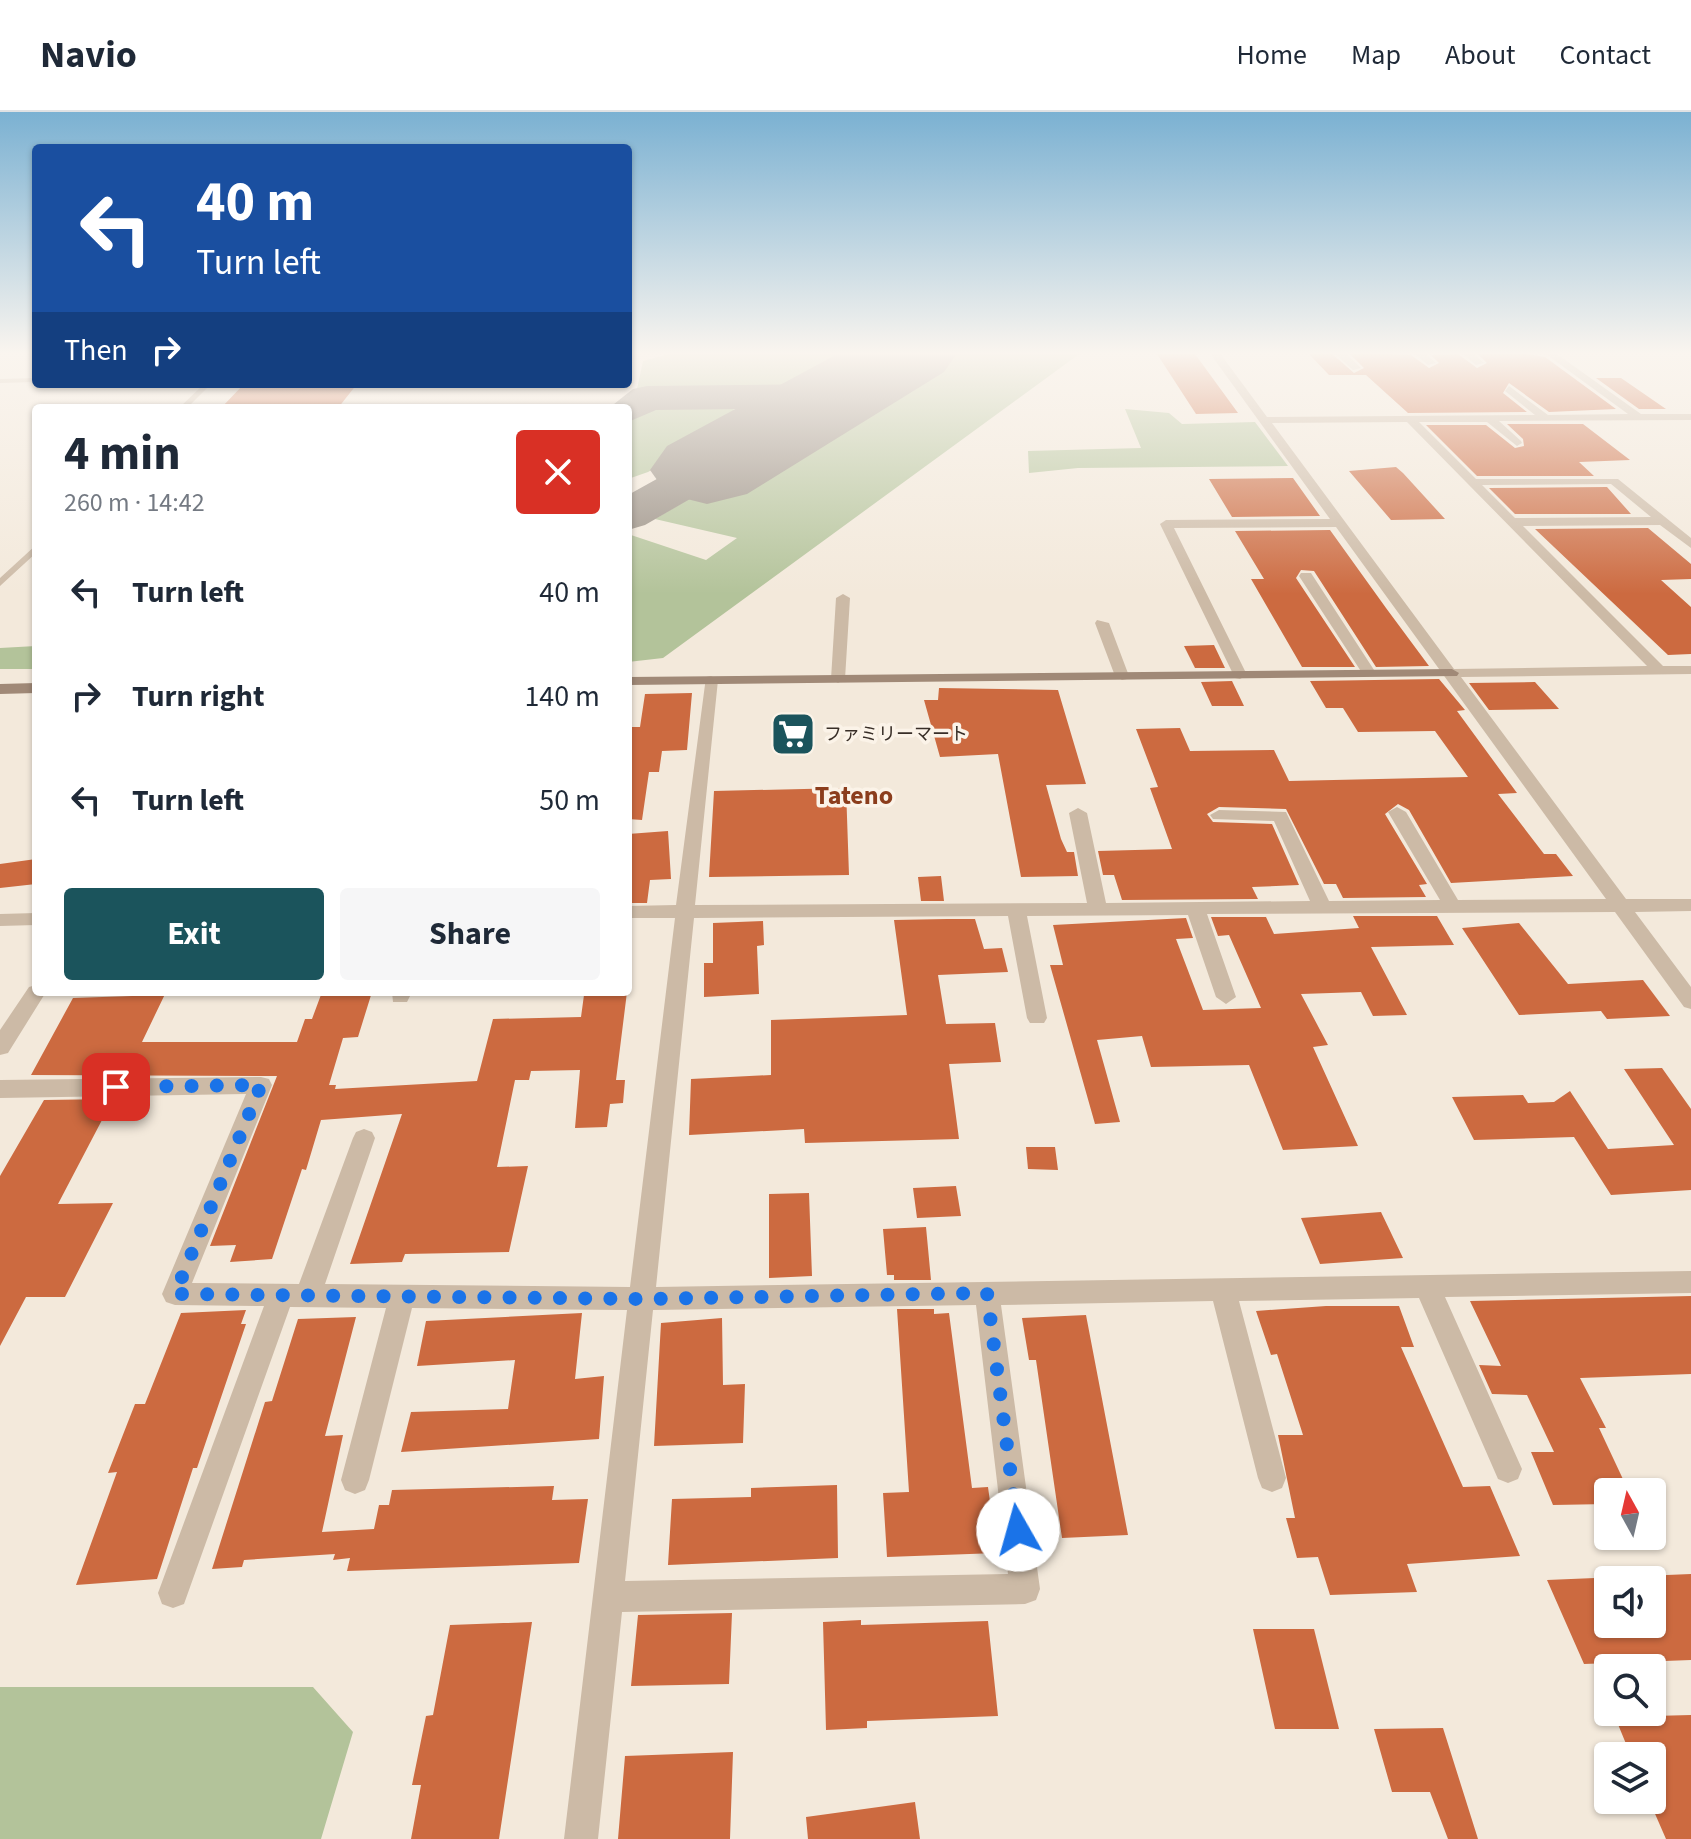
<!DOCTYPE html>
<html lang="en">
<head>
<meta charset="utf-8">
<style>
	:root { --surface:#fff; --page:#f6f6f7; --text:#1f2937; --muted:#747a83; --line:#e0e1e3; --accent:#1b545c }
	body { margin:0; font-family:"Source Sans 3","Noto Sans JP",sans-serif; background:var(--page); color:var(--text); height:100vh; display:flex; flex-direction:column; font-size:30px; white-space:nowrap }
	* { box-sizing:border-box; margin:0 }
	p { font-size:26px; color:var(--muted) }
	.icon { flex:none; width:44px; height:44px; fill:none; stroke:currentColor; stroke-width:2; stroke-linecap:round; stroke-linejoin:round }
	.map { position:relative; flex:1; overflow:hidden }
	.drawer { position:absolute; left:32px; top:292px; width:600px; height:592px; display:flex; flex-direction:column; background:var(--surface); border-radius:8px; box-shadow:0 2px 6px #0004 }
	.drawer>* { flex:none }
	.top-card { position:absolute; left:32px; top:32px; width:600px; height:244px; border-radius:8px; box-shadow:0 2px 6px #0004; background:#1a4fa0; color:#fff; overflow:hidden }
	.needle { width:52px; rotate:352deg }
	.buttons { position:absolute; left:1594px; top:1366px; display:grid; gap:16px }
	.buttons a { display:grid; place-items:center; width:72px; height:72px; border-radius:8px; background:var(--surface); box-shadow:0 2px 6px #0004; font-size:40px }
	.pin { position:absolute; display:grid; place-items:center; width:68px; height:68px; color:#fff; margin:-34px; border-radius:16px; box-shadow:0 4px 12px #0006 }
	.me { position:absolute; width:88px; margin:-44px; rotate:353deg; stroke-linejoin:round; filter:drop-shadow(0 0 6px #0008) }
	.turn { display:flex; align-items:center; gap:28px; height:168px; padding:0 32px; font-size:36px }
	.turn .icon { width:104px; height:104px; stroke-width:2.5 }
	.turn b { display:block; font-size:56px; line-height:68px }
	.then { display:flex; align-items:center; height:76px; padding:0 32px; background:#0003; gap:16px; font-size:30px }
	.round { display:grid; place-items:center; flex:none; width:84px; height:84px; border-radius:8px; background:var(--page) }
	.headline { display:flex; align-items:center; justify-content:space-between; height:136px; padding:0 32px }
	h1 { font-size:48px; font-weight:700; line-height:60px }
	.button { display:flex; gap:16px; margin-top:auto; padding:16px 32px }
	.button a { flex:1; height:92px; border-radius:8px; background:var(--accent); color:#fff; font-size:32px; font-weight:700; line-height:92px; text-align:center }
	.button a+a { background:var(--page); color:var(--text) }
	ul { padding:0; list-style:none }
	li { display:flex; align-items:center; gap:24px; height:104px; padding:0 32px }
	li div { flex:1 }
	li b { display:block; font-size:30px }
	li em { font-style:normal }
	header { display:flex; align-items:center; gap:48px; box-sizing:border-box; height:112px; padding:0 40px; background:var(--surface); border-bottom:2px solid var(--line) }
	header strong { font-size:38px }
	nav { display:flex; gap:44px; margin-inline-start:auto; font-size:28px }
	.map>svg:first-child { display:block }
	.green { fill:#b3c39a }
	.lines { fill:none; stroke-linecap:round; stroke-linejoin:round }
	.taxiway { fill:#968c81; fill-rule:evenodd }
	.runway { fill:#968c81; fill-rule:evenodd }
	.building { fill:#cc6a40; fill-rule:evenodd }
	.lane { fill:#ccbaa6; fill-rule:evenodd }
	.street { fill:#ccbaa6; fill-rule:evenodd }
	.secondary { fill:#a08977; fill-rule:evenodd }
	.route { stroke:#1a73e8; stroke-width:14; stroke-dasharray:0 25.2 }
	.labels { text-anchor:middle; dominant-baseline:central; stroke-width:7; stroke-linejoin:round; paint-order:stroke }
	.far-poi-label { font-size:18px; fill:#382e27; stroke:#fbf3e8; text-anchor:start }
	.quarter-label { font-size:26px; font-weight:bold; fill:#8b3d1c; stroke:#fbf3e8 }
</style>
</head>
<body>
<header>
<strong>Navio</strong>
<nav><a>Home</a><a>Map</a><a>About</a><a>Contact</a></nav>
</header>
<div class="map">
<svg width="1691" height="1727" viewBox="0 0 1691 1727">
	<rect width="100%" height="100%" fill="#f3e9db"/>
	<!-- green -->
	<path class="green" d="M677,240h188c-19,11 -39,25 -60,33 -31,11 -134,10 -168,4l6,-28z
		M937,240h145l-419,306 -35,4v-128l78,26 31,-22 -82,-19z
		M709,292l28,6 2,9 -91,53 -20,7v-63l39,-11z
		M1125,297l44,4 13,11 73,-2 33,44 -210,2 -49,5 -1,-22 113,-3z
		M36,534v23h-36v-21z
		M0,1575h313l40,45 -32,107h-321z"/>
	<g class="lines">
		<!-- taxiway -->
		<path class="taxiway" d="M834,272l14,3 6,9 -6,9 -14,3 -178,2 -28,12v-14h-19l24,-19 14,-3z
			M707,344l16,4 7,10 -7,10 -78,45 -17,5v-35l63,-35z"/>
		<!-- runway -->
		<path class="runway" d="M841,240h117l-14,20 -197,122 -40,10 -40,-10 -17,-24 17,-24z"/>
	</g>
	<!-- building -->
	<path class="building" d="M1307,240h23l24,21 10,-5 -16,-16 63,3 18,13 10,-5 -8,-8 27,-1 19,14 10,-5 -9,-9h50l17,3 71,52 -67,3 -40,-29 -6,10 24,19 -119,1 -42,-38h-37z
		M1157,242h38l43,59 -42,1z
		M1596,266h25l45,31h-27z
		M244,272h113l-19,24h-117z
		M1507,312h76l47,36 -51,2 15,14h-117l-51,-51h60l29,23 9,-2 -1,-7z
		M1396,355l7,6 42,46 -54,1 -42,-49z
		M1293,366l27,38 -88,1 -23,-38z
		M1607,375l24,27h-116l-26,-26z
		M1648,416l43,36v15l-30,1 30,27v47l-23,1 -133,-126z
		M1330,418l56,78 43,58 -53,1 -62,-96 -13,-1 -5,8 59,89h-53l-51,-88h13l-29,-48z
		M1214,533l11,23h-30l-11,-22z
		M1439,567l26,31 -8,1 60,82 -19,1 46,60h12l17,22 -122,7 -42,-73 -11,-6 -13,10 42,70 -8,1 7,12 -83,1 -7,-14h-12l-38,-75 -67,-2 -12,7 6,8 59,2 27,61 -47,2 6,12 -136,1 -8,-25h-11l-5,-24 74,-2 -22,-61 8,-1 -22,-58 44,-1 10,23 84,-1 15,31 179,-4 -33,-46 -77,1 -15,-24h-17l-16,-27z
		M1232,569l12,25h-32l-11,-24z
		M1535,570l24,27 -70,1 -20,-27z
		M939,576l119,2 28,94 -40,1 15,54 6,13h7l4,24 -57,1 -23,-123 -58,3 -16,-57h14z
		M692,581l-5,57 -25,1 -3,21h-10l-7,48 -14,-1v-76l3,-16h9l5,-33z
		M846,676l3,87 -140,2 5,-86z
		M668,719l3,48 -21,1 -3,23h-19v-69z
		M36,747v25l-36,4v-24z
		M941,764l3,25h-23l-3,-24z
		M1353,804h84l17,29 -83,2 36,68 -34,1 -12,-24 -60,2 27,51 -15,2 45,99 -75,4 -34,-85 -98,2 -9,-31 -45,4 23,82 -25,2 -45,-159h13l-10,-40 133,-7 7,20 -17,1 27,71 58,-2 -32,-73 -11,1 -7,-19h55l8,17 85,-6z
		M947,807h28l9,30 18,-1 6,24 -70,3 8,49 49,-1 6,39 -52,2 10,75 -154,4 -1,-14 -115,6 2,-56 80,-4v-55l136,-5 -13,-95z
		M763,809l1,24 -7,1 2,48 -55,3v-34h9v-40z
		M1519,811l49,61 75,-4 27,36 -63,3 -6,-8 -82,4 -57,-87z
		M134,880h32l-24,50h155l8,-23h7l10,-27h50l-14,45 -15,1 -14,47h7l-1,4 142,-8 16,-62 88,-2 3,-22 43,-3 -11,88h9l-2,23 -13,1 -3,23 -32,1 5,-58 -49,1 -2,9h-14l-18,87 31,-1 -19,86 -104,2 -3,8 -52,2 52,-150 -81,6 -15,50 -4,-1 -30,90 -42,3 6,-17 -26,1 67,-170 -246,-1 42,-77 59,-2z
		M1662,956l29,41v81l-80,5 -37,-58 -100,3 -22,-43 71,-2 5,8 26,-1 16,-11 38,58 66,-4 -50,-76z
		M113,987l-55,105 55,-1 -48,94h-39l-26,49v-170l44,-76z
		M1026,1035h29l3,23 -30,-1z
		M956,1074l5,30 -44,2 -4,-30z
		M809,1081l3,83 -43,2v-84z
		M1381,1100l22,46 -83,6 -19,-46z
		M926,1115l5,53h-37v-5h-7l-4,-46z
		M1691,1184v78l-111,4 26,50h-7l30,64h-21v12l-55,1 -22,-53h23l-27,-57 -35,-1 -13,-29 22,1 -31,-65z
		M1326,1194h73l15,41h-13l62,140 27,-1 30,70 -113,8 10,28 -87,3 -12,-38 -21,1 -11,-40h9l-17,-83h25l-26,-81 -6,1 -15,-44z
		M897,1197h37v5l15,-1 23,175 16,-1 9,66 -110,4 -4,-64 26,-1z
		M246,1198l-5,14h5l-49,144h-4l-36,111 -81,6 41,-113 -9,1 27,-69h10l36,-91z
		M582,1201l-7,66 29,-3 -5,63 -198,13 10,-40 97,-3 7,-49 -98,6 9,-45z
		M1086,1203l42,220 -66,3 -26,-178h-7l-7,-42z
		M356,1205l-31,119 18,-1 -21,97 52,-3 5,-24h10l3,-15 162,-4 -2,14 36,-1 -9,64 -232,8 3,-13 -17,2 2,-6 -91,6 -2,7 -30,2 53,-167 7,-1 26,-82z
		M722,1206l1,67 22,-1 -2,59 -89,3 7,-123z
		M837,1373l1,73 -170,7 4,-66 79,-2v-9z
		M1691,1462v86l-107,4 -37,-84zM1608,1468h44v44h-44z
		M732,1501l-3,71 -98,2 7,-71z
		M861,1508v5l127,-4 10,95 -131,5v7l-41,2 -3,-108z
		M532,1510l-33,217h-88l10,-54h-9l14,-69 7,-1 17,-90z
		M1253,1517h61l25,100h-64z
		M1691,1603v124h-25l-17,-39 3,-44h-21l-16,-39z
		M1443,1616l35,111h-30l-18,-47h-38l-18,-63z
		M733,1640l-3,87h-112l7,-83z
		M915,1690l5,37h-112l-2,-22z"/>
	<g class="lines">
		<!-- lane -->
		<path class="lane" d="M36,266v4l-36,1v-4z
			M204,272h7l-24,24h-8z
			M36,433v8l-36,33v-8z"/>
		<!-- street -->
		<path class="street" d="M1209,240h10l48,65 268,-2 -30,-24 4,-5 39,29 80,-1 -85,-62h11l87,62h50v6l-192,1 22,20 1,2 -5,3 -30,-24h-68l57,57h142l73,59v10l-31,-23 -137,1 140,140h28v8l-230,3 165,222h65v12l-56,1 56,75v22l-7,-2 -69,-95 -408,2 29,83 -10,7 -10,-7 -28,-82 -161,1 20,102 -3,5h-14l-3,-5 -19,-102 -314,2 -38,369 1035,-16v22l-246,4 77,172 -4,10 -10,4 -10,-4 -79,-181 -180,3 47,177 -4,10 -10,4 -10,-4 -4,-10 -45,-177 -212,4 39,284 -4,11 -11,4 -403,8 -24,227h-34l63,-529 -215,-2 -43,172 -4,10 -10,4 -10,-4 -4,-10 45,-172 -96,-1 -106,297 -11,4 -11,-4 -4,-11 106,-287 -89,-1 -9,-3 -4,-8 84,-200 -246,4v-18l261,-3 8,2 3,6 -80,198 107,1 54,-146 3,-6 8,-3 8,3 3,6 -50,146 305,3 45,-369h-47v-12l48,-1 30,-228 5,-1 7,4 -23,225 392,-2 -18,-90 9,-5 9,5 19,90 204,-2 -36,-80 -61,-2 -3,-4 9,-5 67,2 43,89 111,-1 -52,-88 9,-5 9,5 52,88 148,-1 -270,-372 -162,1 73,147 -7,4 -5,-1 -75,-154 6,-4 164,-1zM1407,310l240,244 -193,3 -182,-246zM1611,372l40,33 -136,1 -33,-33zM976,1193l32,269 -383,7 28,-271z
			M1333,240h11l17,16 -8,2z
			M1412,240h11l13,11 -8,2z
			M1460,240h11l13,11 -8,2z
			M1301,461h10l65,100 -2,3h-10l-65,-100z
			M843,482l7,4 -5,81 -7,4 -7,-4 5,-81z
			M1097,508l12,3 20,53 -2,3 -5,1 -7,-4 -20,-53z
			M36,801v12l-36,1v-12z
			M36,873v7h10l-38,61 -8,2v-25l29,-43z
			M392,880h20l-5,10h-14z"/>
		<!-- secondary -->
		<path class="secondary" d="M1452,557l7,4 -2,3 -829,9v-8z
			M36,571v10l-36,1v-10z"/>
	</g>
	<!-- sky -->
	<linearGradient id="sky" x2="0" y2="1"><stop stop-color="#7bb1d2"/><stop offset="0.5" stop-color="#faf5ef"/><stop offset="1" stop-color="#faf5ef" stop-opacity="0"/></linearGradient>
	<rect width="1691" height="482" fill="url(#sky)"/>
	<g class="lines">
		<!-- route -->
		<path class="route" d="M116,975l145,-2 -86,209 468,5 344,-6 31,237"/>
	</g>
	<!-- icons -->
	<defs>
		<g id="supermarket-square" transform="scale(2.3)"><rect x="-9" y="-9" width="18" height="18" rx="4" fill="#1b545c" stroke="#fbf3e8"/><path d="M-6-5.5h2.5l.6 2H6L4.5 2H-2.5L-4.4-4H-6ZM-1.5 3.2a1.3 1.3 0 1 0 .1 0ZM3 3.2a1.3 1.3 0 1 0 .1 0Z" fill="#fff"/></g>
	</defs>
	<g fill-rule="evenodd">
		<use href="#supermarket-square" x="793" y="622"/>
	</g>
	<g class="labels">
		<!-- far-poi labels -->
		<g class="far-poi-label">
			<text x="824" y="622">ファミリーマート</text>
		</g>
		<!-- quarter labels -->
		<g class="quarter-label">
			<text x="854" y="683">Tateno</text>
		</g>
	</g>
</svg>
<div class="buttons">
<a><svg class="needle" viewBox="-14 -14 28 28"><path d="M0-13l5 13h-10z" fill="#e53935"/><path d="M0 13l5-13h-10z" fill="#747a83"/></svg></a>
<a><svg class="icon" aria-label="sound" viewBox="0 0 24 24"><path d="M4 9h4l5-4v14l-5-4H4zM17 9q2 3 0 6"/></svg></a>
<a><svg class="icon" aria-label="search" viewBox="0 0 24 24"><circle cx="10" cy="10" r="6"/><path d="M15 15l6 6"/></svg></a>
<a><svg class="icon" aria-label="layers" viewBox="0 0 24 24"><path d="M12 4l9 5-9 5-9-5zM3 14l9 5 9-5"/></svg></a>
</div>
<div class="pin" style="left:116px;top:975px;background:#d93025"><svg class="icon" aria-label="arrive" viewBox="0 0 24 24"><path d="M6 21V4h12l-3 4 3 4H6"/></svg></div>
<svg class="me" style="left:1018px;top:1418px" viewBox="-20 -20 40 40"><circle r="19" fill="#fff"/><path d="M0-13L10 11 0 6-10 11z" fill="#1a73e8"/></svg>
<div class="top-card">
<div class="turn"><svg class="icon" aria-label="left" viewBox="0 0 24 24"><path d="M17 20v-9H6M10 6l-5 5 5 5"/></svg><div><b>40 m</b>Turn left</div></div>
<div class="then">Then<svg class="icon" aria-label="right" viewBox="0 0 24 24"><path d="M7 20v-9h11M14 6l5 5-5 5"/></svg></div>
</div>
<section class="drawer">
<div class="headline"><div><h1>4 min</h1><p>260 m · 14:42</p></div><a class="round" style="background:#d93025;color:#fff"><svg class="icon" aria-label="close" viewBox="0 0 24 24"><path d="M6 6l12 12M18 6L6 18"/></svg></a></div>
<ul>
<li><svg class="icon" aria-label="left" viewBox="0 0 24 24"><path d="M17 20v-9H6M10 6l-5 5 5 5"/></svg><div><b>Turn left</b></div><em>40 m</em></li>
<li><svg class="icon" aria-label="right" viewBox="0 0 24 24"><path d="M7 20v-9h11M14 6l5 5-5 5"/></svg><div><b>Turn right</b></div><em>140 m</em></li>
<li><svg class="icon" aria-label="left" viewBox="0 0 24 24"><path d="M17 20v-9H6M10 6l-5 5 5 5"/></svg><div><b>Turn left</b></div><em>50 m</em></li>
</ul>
<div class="button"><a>Exit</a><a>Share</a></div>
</section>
</div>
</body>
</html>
